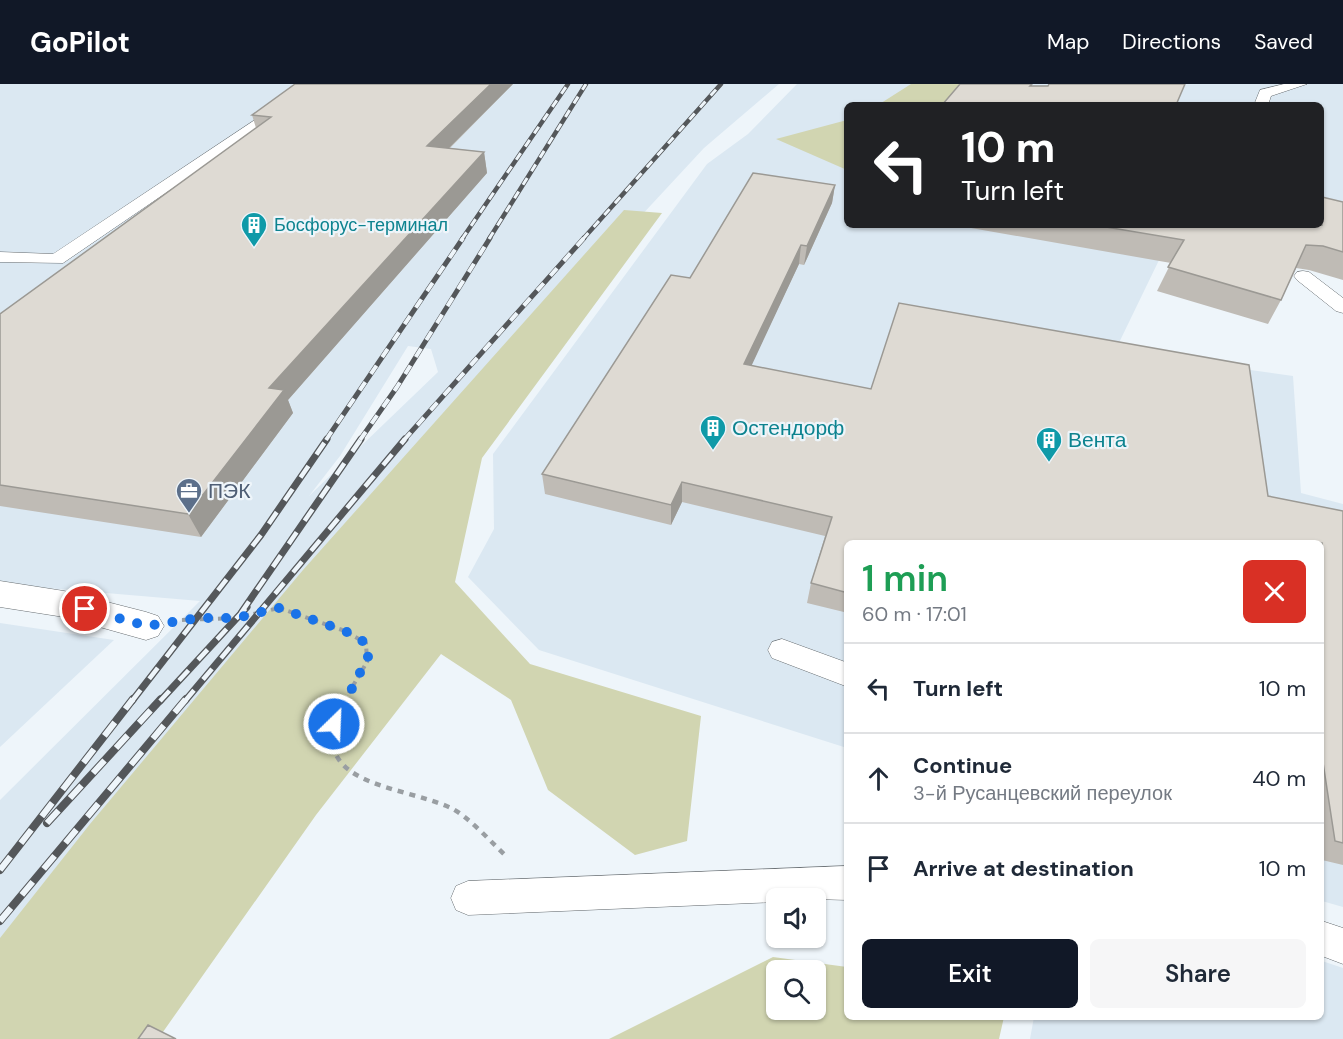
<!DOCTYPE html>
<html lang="en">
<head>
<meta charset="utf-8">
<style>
	:root { --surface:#fff; --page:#f6f6f7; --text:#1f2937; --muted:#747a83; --line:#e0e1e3; --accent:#111827 }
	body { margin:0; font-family:"DM Sans",sans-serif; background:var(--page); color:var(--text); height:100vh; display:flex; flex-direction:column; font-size:22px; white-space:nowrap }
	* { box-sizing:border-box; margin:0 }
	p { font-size:20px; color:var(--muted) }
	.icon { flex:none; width:33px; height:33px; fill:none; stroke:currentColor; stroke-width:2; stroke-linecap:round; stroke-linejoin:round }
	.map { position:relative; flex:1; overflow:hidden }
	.sheet { position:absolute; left:844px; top:456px; width:480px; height:480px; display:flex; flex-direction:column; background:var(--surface); border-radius:9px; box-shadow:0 2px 4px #0004 }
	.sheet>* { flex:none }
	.hud { position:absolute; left:844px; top:18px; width:480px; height:126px; border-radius:9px; box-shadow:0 2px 4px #0004; background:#202124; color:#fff; overflow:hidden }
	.fabs { position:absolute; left:766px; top:804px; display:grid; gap:12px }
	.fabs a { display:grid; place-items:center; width:60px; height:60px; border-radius:9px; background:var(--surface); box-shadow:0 2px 4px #0004; font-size:30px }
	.pin { position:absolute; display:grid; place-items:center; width:51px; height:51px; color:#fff; margin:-26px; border:3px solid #fff; border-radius:50%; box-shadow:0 2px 6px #0007 }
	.me { position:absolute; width:66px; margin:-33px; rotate:24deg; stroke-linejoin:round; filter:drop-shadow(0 0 4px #0008) }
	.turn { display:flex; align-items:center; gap:21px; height:126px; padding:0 18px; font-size:27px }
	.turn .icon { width:78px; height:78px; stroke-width:2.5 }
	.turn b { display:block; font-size:42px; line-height:51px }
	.round { display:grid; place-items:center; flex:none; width:63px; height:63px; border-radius:9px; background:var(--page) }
	.headline { display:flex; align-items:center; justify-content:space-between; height:102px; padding:0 18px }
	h1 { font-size:36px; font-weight:600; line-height:45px; color:#1e9e55 }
	.primary-button { display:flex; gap:12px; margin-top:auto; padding:12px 18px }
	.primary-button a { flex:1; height:69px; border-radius:9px; background:var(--accent); color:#fff; font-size:24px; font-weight:600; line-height:69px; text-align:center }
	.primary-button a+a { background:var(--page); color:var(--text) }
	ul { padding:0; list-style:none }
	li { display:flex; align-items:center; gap:18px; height:90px; padding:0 18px; border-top:2px solid var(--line) }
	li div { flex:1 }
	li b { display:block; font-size:22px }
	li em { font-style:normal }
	header { display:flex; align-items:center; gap:36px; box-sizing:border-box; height:84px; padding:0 30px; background:var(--accent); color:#fff }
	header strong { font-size:28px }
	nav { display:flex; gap:33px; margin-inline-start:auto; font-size:21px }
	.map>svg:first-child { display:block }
	.built { fill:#dbe8f2; fill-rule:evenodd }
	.green { fill:#d1d5b1; fill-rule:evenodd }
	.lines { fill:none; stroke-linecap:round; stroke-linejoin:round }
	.lane-casing { stroke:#676d71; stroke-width:1 }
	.street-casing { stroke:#676d71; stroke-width:1 }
	.path-far1 { stroke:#999ea2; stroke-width:4; stroke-dasharray:4.5 4.5; stroke-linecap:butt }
	.path { stroke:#999ea2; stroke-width:4.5; stroke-dasharray:6 6; stroke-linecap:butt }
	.lane { fill:#fff; fill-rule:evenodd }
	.street { fill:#fff; fill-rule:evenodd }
	.rail-far3-casing { stroke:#54575a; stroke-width:4.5 }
	.rail-far2-casing { stroke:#54575a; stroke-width:5 }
	.rail-far1-casing { stroke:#54575a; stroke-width:7 }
	.rail-casing { stroke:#54575a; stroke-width:8 }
	.rail-far3 { stroke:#eef5fa; stroke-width:3; stroke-dasharray:8; stroke-linecap:butt }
	.rail-far2 { stroke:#eef5fa; stroke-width:4; stroke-dasharray:10; stroke-linecap:butt }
	.rail-far1 { stroke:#eef5fa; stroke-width:4.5; stroke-dasharray:14; stroke-linecap:butt }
	.rail { stroke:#eef5fa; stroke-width:6; stroke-dasharray:17; stroke-linecap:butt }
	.wall { fill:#bfbbb5 }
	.shaded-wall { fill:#9b9994 }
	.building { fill:#dedad3; stroke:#9b9994; stroke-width:1.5 }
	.route { stroke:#1a73e8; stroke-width:10; stroke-dasharray:0 18 }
	.labels { text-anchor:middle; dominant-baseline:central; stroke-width:4.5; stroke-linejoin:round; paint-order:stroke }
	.far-culture-label { font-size:18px; fill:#0d838f; stroke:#eef5fa; text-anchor:start }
	.culture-label { font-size:21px; fill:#0d838f; stroke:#eef5fa; text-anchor:start }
	.service-label { font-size:21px; fill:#4e5e75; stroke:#eef5fa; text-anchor:start }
</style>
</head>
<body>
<header>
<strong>GoPilot</strong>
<nav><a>Map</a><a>Directions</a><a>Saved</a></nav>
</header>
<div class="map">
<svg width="1343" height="955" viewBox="0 0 1343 955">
	<rect width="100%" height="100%" fill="#eef5fa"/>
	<!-- built -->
	<path class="built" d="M0,0h779l-75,64 -247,266 -457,560v-174l200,-199 -200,-17zM408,262l23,3 7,23 -129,124 31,-40z
		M797,0h546v171l-21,-30v-120h-474v120h328l-61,126 178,25 8,117 42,11v403l-21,-6v-358h-474l-1,205 -308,-98 -71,-73 26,-48 -1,-75 214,-290 41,-30z
		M0,539l114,17 -114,107z
		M1322,877l21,7v71h-313l4,-22h288z"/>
	<!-- green -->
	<path class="green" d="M911,0h55l-18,21h-70z
		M847,36v50l-71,-31z
		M624,126l38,3 -180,245 -27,124 75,82 171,52 -14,125 -52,14 -87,-65 -37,-90 -70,-46 -125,161 -158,224h-158v-101l90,-114 213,-254z
		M773,873l74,10 1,50h156l-5,22h-390zM777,886h39v40h-39z"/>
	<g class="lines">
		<!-- lane casing -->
		<g class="lane-casing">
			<path id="lane" d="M309,0h16l-262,179 -63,-1v-10l53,2z
				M1284,0h23l-36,12 -3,9h-14l6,-15z
				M1303,187l6,1 34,26v15l-7,-2 -39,-31 -3,-4 3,-4z
				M782,555l66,24v24l-76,-29 -4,-8 4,-8z
				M848,782v34l-71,-2v4l-309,13 -12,-5 -5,-12 5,-12 12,-5z
				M1322,837l21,7v36l-21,-8z"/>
		</g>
		<!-- street casing -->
		<g class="street-casing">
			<path id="street" d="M0,497l64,10 82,21 12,4 6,10 -6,10 -12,4 -82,-23 -64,-10z"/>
		</g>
		<!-- path-far1 -->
		<path class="path-far1" d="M182,536l54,-2 43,-10 66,23 21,12 1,19 -23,39"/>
		<!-- path -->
		<path class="path" d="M345,615c-48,87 54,85 106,109 18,9 41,35 56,49"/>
		<!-- lane -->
		<use href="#lane" class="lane"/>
		<!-- street -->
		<use href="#street" class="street"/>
		<!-- rail-far3 casing -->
		<g class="rail-far3-casing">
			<path id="rail-far3" d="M462,155l106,-155
				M489,155l97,-155
				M583,155l138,-155"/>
		</g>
		<!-- rail-far2 casing -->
		<g class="rail-far2-casing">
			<path id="rail-far2" d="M326,356l137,-202
				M360,356l37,-53 93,-149
				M404,356l180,-202"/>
		</g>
		<!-- rail-far1 casing -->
		<g class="rail-far1-casing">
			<path id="rail-far1" d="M241,529l120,-174
				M132,617l129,-166 66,-96
				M160,617l87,-94
				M185,617l220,-262"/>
		</g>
		<!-- rail casing -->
		<g class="rail-casing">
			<path id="rail" d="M47,739l114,-124
				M0,786l133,-171
				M0,837l186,-222"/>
		</g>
		<!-- rail-far3 -->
		<use href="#rail-far3" class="rail-far3"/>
		<!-- rail-far2 -->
		<use href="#rail-far2" class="rail-far2"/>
		<!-- rail-far1 -->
		<use href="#rail-far1" class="rail-far1"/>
		<!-- rail -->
		<use href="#rail" class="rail"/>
	</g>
	<!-- wall -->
	<path class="wall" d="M295,0h218l-63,64 34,4 3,21 -199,227 5,13 -92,124 -201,-31v-192l256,-186 -4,-13z
		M835,101l-3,18 -28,62 -5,-1 -48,101 517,131 75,15v354l-21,-5v-317h-474v70l-41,-10 4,-20 14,-47 -143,-34 -11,23 -126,-31 -3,-20 148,-196z
		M1343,118v78l-34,-10 -13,-2 -15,32 -13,24 -111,-33 14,-28 -217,-38h368z"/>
	<!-- shaded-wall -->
	<path class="shaded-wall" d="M491,0h22l-82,82 -4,-20z
		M484,68l3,21 -199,227 5,13 -92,124 -13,-23 81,-126z
		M835,101l-3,18 -28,62 3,-19z
		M801,161l-2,19 -56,120 1,-20z
		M682,398v20l-11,23v-20z"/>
	<!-- building -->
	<path class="building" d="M295,0h196l-64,62 57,6 -215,236 15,2 -96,124 -188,-29v-171l271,-197 -19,-2z
		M960,0h72l-2,2h18l1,-2h136l-9,21h-234z
		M753,89l82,12 -28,61 -6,-1 -57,119 127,25 28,-86 350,62 19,131 75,15v332l-8,-2 -13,-85v-213h-474v50l-37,-10 21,-66 -150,-35 -11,23 -129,-31 129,-199 19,3z
		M1322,113l21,5v50l-20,-6 -17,-1 -25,55 -113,-33 16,-27 -90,-15h228z
		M148,941l28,14h-38z"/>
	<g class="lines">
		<!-- route -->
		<path class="route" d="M85,525l62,17 52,-8h37l43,-10 66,23 21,12 2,14 -34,67"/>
	</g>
	<!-- icons -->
	<defs>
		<g id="building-pin" transform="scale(1.35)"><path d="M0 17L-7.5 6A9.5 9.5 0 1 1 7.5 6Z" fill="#0f9aa8" stroke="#eef5fa"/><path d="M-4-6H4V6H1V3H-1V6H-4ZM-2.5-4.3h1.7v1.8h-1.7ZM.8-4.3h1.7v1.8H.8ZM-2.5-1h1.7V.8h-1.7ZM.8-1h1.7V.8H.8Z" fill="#fff"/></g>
		<g id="office-pin" transform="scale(1.35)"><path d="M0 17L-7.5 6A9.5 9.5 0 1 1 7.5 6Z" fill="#5c6f8a" stroke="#eef5fa"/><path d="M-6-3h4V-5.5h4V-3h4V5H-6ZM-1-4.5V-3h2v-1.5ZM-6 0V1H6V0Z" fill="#fff"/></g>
	</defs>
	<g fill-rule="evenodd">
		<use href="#building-pin" x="254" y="141"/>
		<use href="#building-pin" x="713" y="344"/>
		<use href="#building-pin" x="1049" y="356"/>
		<use href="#office-pin" x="189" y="407"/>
	</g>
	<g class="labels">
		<!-- far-culture labels -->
		<g class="far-culture-label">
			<text x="274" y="141">Босфорус-терминал</text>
		</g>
		<!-- culture labels -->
		<g class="culture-label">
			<text x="732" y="344">Остендорф</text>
			<text x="1068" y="356">Вента</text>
		</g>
		<!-- service labels -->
		<g class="service-label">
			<text x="208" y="407">ПЭК</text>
		</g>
	</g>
</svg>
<div class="fabs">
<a><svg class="icon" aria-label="sound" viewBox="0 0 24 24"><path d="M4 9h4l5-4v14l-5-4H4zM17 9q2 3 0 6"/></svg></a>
<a><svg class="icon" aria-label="search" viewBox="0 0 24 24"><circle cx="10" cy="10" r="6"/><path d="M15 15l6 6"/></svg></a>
</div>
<div class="pin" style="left:85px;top:525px;background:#d93025"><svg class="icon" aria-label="arrive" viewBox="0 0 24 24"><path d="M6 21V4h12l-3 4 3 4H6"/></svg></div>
<svg class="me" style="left:334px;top:640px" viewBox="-20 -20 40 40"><circle r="17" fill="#1a73e8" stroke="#fff" stroke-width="3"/><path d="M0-11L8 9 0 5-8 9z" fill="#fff"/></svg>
<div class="hud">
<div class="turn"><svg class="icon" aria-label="left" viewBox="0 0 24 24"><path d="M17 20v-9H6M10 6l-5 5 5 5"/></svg><div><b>10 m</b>Turn left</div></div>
</div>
<section class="sheet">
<div class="headline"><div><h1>1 min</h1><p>60 m · 17:01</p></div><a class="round" style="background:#d93025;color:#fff"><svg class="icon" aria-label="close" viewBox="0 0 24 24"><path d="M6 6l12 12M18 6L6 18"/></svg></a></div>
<ul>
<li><svg class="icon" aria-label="left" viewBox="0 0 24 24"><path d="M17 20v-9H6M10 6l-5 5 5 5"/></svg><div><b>Turn left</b></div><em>10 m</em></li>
<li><svg class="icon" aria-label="ahead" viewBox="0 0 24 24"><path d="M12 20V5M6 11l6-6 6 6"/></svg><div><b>Continue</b><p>3-й Русанцевский переулок</p></div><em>40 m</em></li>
<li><svg class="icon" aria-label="arrive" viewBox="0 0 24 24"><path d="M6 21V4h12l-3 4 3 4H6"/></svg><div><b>Arrive at destination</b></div><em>10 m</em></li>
</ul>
<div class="primary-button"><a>Exit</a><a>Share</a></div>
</section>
</div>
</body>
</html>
